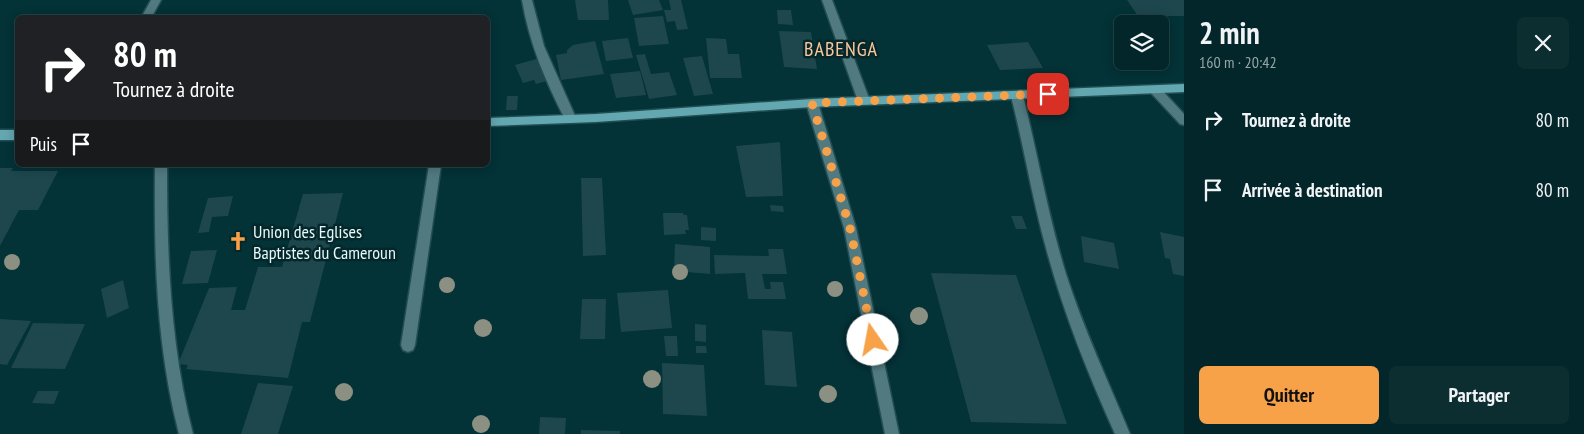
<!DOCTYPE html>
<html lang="fr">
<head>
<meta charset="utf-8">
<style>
	:root { --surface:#022629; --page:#0c2e31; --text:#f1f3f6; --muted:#96a5a8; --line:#234346; --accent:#f7a149 }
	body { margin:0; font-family:"PT Sans Narrow",sans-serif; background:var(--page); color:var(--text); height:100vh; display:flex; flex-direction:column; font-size:19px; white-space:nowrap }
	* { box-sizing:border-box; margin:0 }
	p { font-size:16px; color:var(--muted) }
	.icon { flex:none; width:28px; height:28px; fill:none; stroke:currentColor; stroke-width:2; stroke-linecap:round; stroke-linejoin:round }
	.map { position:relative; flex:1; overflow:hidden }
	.drawer { display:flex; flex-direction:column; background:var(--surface); width:400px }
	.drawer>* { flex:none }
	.hud { position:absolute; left:15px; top:15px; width:475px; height:152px; border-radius:8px; box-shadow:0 2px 12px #0003,0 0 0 1px var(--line); background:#202124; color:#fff; overflow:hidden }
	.buttons { position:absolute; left:1114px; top:15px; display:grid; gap:10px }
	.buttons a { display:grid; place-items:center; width:55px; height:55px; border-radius:8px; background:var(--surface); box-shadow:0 2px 12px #0003,0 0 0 1px var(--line); font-size:25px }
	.pin { position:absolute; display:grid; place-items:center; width:42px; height:42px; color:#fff; margin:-21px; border-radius:10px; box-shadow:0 2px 8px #0006 }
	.me { position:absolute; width:55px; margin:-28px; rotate:348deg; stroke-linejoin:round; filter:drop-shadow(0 0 4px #0008) }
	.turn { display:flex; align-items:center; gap:18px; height:105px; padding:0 15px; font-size:22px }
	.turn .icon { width:65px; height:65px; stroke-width:2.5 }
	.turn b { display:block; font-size:35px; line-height:42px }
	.then { display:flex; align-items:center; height:48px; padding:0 15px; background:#0003; gap:10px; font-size:19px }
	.round { display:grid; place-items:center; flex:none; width:52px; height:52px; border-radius:8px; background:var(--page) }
	.overview { display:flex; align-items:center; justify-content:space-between; height:85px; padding:0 15px }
	h1 { font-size:30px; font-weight:700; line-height:38px }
	.button { display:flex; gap:10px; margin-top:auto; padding:10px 15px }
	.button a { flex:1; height:58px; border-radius:8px; background:var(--accent); color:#111; font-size:20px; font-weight:700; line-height:58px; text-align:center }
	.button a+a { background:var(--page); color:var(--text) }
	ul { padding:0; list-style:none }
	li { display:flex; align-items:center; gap:15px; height:70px; padding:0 15px }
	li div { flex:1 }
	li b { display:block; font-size:19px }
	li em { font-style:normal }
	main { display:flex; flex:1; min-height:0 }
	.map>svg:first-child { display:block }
	.building { fill:#1d474d }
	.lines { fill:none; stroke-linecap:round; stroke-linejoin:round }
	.minor-casing { stroke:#224e53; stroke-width:3 }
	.secondary-casing { stroke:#224e53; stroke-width:3 }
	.minor { fill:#517a80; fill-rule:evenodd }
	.secondary { fill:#63a7b0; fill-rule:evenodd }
	.tree { fill:#8c9082 }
	.route { stroke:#f7a149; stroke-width:9; stroke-dasharray:0 16.2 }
	.labels { text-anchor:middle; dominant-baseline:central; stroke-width:5; stroke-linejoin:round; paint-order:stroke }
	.poi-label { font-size:18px; fill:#e3f9fc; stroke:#05272a; text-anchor:start }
	.quarter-label { font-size:20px; letter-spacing:1px; fill:#f9c89c; stroke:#05272a }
</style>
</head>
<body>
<main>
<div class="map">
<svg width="1184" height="434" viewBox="0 0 1184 434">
	<rect width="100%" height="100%" fill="#033237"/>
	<!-- building -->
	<path class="building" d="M575,0h33l1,20h-31z
		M628,0h31l4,10 -30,5z
		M669,0h12l7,29 -11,1 -2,-9 -8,1 -3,-12h7z
		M1127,0h57v16h-46z
		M777,10h14l2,15 -15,-1z
		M663,16l6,28 -30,2 -5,-28z
		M779,31l32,1 6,37 -33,-2z
		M628,38l5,20 -27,3 -4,-20z
		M706,38l20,1 2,15h11l3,24h-32z
		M595,41l9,33 -43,6 -5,-25 11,-2v-3l6,-5z
		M1028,42l15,26 -43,2 -13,-25z
		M645,54l6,20 18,-2 8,23 -28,4 -13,-44z
		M702,56l11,38 -19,2 -11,-38z
		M540,58l10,22 -14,4 -2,-4 -11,3 -8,-18z
		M1147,61h13l2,4 -12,2z
		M640,71l6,24 -30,3 -6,-24z
		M507,96h11l-1,14h-11z
		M780,142l3,54 -37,1 -10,-51z
		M61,165h27l-1,2 -27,1z
		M0,168h13l-2,3h47l-20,39h-19l-19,36z
		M581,178h21l4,77 -23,1z
		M343,193l-33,129h-8l-14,56 -102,-9 2,-4 -10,-1 31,-76 28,-1 -6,23h14l13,-43h24l21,-73z
		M233,196l-5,20 -16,1 -3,15 -11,1 10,-35z
		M770,205l13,1 1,6 -13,-1z
		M663,213h20l1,2h3l2,15h-4l1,4 -22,1z
		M1011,216h11l5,13h-11z
		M701,227l15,1v13l-15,-1z
		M1160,232l24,5v39l-11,-2 -3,-15 -5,-1z
		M1081,236l33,7 5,26 -35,-7z
		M675,244l35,3v27l-36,-3z
		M768,249h15l4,25h-25l3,15h6l-1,-7h13l3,17h-38l-3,-26 -30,1 -1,-19 55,1z
		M217,250l-9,33 -26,1 9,-33z
		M931,273l85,2 51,149 -96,-2z
		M123,280l6,28 -22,10 -6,-29z
		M668,290l4,38 -51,4 -4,-39z
		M582,299h24l-1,40h-25z
		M0,319l31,2 -24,44 -7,-1z
		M33,323l52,1 -20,45 -54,-1z
		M695,324l11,1v17l-11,-1z
		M762,330l30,2 5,55 -32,-2z
		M664,336h13l1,20h-12z
		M696,346h10l1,7h-11z
		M662,363l42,2 3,51 -44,-2z
		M258,383l35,3 -15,48h-37z
		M38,391h21l-5,13 -22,-1z
		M540,417l26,1 -1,16h-26z
		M581,430l39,1v3h-39z"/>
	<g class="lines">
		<!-- minor casing -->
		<g class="minor-casing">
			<path id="minor" d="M151,0h10l-10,18h-10z
				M522,0h10l12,46 32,72 -2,3h-8c-20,-38 -37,-78 -44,-121z
				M822,0h10l38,101 -2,3h-8l-2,-3z
				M1156,87l4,1 24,26v11l-4,-1 -28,-30 -2,-3 2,-3z
				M1017,92l6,4c15,59 25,120 43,178 18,56 42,107 64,160h-15c-27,-60 -52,-122 -69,-186 -14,-50 -22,-101 -35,-152z
				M812,99l6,4 38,125 43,206h-14l-41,-206 -38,-125z
				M155,165h12c0,91 3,180 26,269h-14c-23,-89 -25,-178 -24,-269z
				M429,165h12l-26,180 -2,5 -5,2 -5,-2 -2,-5z"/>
		</g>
		<!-- secondary casing -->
		<g class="secondary-casing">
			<path id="secondary" d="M1184,84v8l-372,15 -216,15 -108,4v-8l108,-4 216,-15z
				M0,130h18v10h-18z"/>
		</g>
		<!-- minor -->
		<use href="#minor" class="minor"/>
		<!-- secondary -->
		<use href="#secondary" class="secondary"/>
	</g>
	<!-- trees -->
	<g class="tree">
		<circle cx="12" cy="262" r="8"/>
		<circle cx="680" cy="272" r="8"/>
		<circle cx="447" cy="285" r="8"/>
		<circle cx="835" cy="289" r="8"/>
		<circle cx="919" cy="316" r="9"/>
		<circle cx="483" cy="328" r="9"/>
		<circle cx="652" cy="379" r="9"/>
		<circle cx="344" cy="392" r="9"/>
		<circle cx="828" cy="394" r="9"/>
		<circle cx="481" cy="424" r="9"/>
	</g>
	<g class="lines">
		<!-- route -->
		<path class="route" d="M873,340l-23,-112 -38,-125 236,-9"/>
	</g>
	<!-- icons -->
	<defs>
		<g id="church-bare" transform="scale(1.5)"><path d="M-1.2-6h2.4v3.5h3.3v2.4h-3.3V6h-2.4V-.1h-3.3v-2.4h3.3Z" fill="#f7a149" stroke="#05272a" stroke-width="2.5" paint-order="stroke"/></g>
	</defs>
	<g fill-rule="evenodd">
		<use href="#church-bare" x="238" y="241"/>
	</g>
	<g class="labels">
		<!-- poi labels -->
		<g class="poi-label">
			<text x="253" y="231">Union des Eglises<tspan x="253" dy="21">Baptistes du Cameroun</tspan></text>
		</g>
		<!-- quarter labels -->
		<g class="quarter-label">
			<text x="841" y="49">BABENGA</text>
		</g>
	</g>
</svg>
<div class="buttons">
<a><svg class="icon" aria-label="layers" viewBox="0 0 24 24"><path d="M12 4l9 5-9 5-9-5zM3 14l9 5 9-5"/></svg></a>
</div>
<div class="pin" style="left:1048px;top:94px;background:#d93025"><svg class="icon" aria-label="arrive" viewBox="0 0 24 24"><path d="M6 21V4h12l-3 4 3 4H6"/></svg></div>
<svg class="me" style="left:873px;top:340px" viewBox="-20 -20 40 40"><circle r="19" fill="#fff"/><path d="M0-13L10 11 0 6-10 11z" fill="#f7a149"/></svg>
<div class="hud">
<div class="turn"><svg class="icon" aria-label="right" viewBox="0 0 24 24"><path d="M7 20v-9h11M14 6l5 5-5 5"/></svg><div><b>80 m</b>Tournez à droite</div></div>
<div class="then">Puis<svg class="icon" aria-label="arrive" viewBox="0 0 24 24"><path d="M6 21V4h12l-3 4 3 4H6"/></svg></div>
</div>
</div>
<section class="drawer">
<div class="overview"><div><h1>2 min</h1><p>160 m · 20:42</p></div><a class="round"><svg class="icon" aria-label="close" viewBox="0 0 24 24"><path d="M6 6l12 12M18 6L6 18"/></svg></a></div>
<ul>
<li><svg class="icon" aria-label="right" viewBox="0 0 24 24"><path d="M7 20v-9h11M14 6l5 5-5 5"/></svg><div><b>Tournez à droite</b></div><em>80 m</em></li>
<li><svg class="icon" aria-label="arrive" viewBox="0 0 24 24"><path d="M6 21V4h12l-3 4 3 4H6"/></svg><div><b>Arrivée à destination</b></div><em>80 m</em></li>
</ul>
<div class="button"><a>Quitter</a><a>Partager</a></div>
</section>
</main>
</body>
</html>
